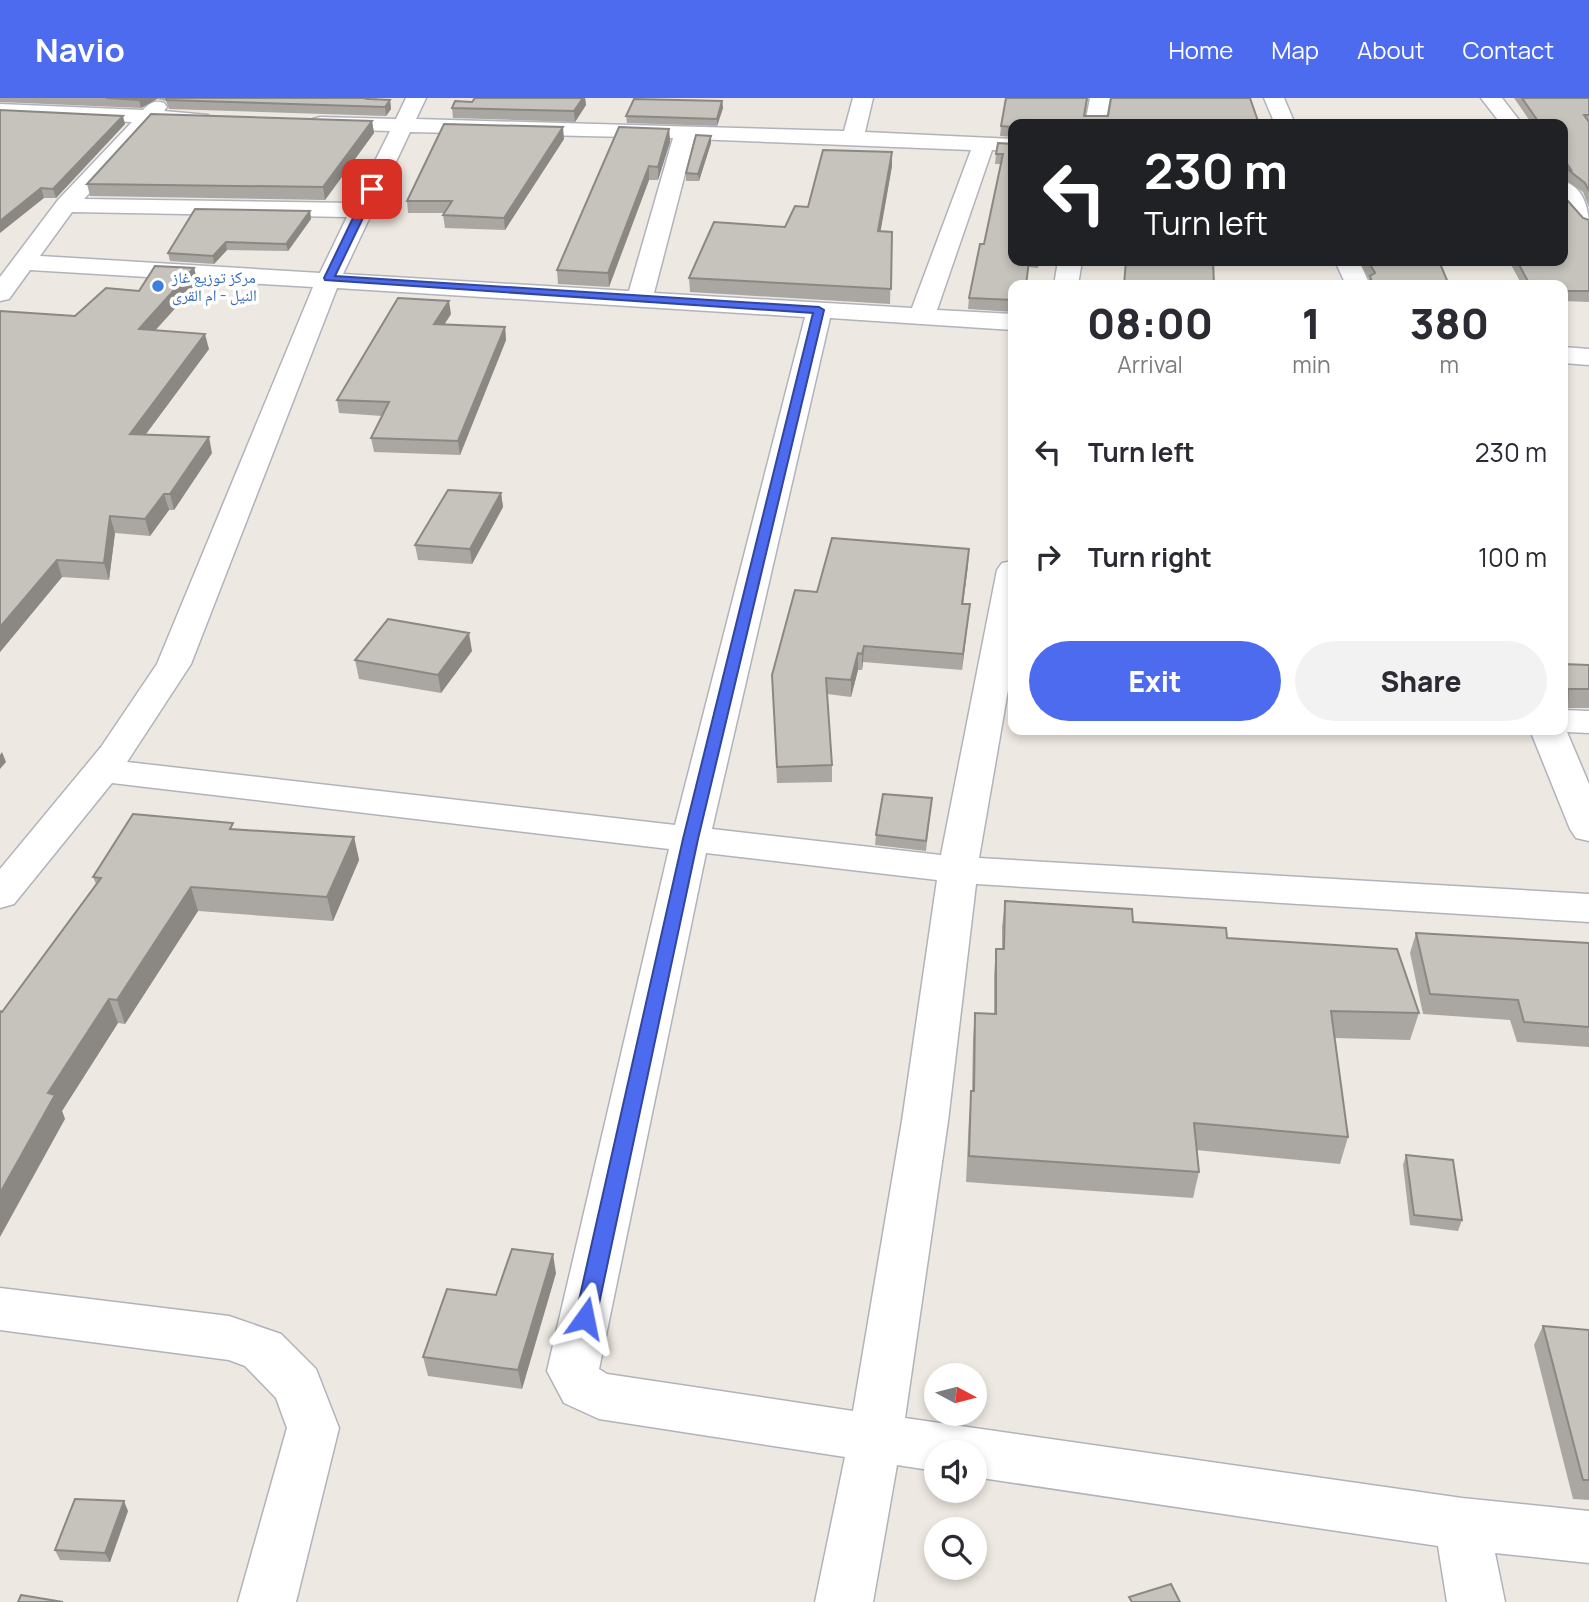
<!DOCTYPE html>
<html lang="en">
<head>
<meta charset="utf-8">
<style>
	:root { --surface:#fff; --page:#f2f2f3; --text:#2b2b33; --muted:#7c7c81; --accent:#4d6bee }
	body { margin:0; font-family:Manrope,"Noto Naskh Arabic",sans-serif; background:var(--page); color:var(--text); height:100vh; display:flex; flex-direction:column; font-size:26px; white-space:nowrap }
	* { box-sizing:border-box; margin:0 }
	p { font-size:23px; color:var(--muted) }
	.icon { flex:none; width:38px; height:38px; fill:none; stroke:currentColor; stroke-width:2; stroke-linecap:round; stroke-linejoin:round }
	.map { position:relative; flex:1; overflow:hidden }
	.side { position:absolute; left:1008px; top:182px; width:560px; height:455px; display:flex; flex-direction:column; background:var(--surface); border-radius:14px; box-shadow:0 4px 10px #0003 }
	.side>* { flex:none }
	.guide { position:absolute; left:1008px; top:21px; width:560px; height:147px; border-radius:14px; box-shadow:0 4px 10px #0003; background:#202124; color:#fff; overflow:hidden }
	.needle { width:46px; rotate:97deg }
	.tools { position:absolute; left:924px; top:1265px; display:grid; gap:14px }
	.tools a { display:grid; place-items:center; width:63px; height:63px; border-radius:50%; background:var(--surface); box-shadow:0 4px 10px #0003; font-size:35px }
	.pin { position:absolute; display:grid; place-items:center; width:60px; height:60px; color:#fff; margin:-30px; border-radius:14px; box-shadow:0 4px 10px #0006 }
	.me { position:absolute; width:77px; margin:-38px; rotate:12deg; stroke-linejoin:round; filter:drop-shadow(0 0 5px #0008) }
	.turn { display:flex; align-items:center; gap:24px; height:147px; padding:0 21px; font-size:32px }
	.turn .icon { width:91px; height:91px; stroke-width:2.5 }
	.turn b { display:block; font-size:49px; line-height:60px }
	.eta { display:flex; justify-content:space-evenly; align-items:center; height:119px; text-align:center }
	.eta b { font-size:42px; font-weight:800; line-height:49px }
	.primary-button { display:flex; gap:14px; margin-top:auto; padding:14px 21px }
	.primary-button a { flex:1; height:80px; border-radius:42px; background:var(--accent); color:#fff; font-size:28px; font-weight:800; line-height:80px; text-align:center }
	.primary-button a+a { background:var(--page); color:var(--text) }
	ul { padding:0; list-style:none }
	li { display:flex; align-items:center; gap:21px; height:105px; padding:0 21px }
	li div { flex:1 }
	li b { display:block; font-size:26px }
	li em { font-style:normal }
	header { display:flex; align-items:center; gap:42px; box-sizing:border-box; height:98px; padding:0 35px; background:var(--accent); color:#fff }
	header strong { font-size:33px }
	nav { display:flex; gap:38px; margin-inline-start:auto; font-size:24px }
	.map>svg:first-child { display:block }
	.lines { fill:none; stroke-linecap:round; stroke-linejoin:round }
	.minor-casing { stroke:#b1b3bc; stroke-width:3 }
	.minor { fill:#fff; fill-rule:evenodd }
	.wall { fill:#aaa7a2 }
	.shaded-wall { fill:#8b8884 }
	.building { fill:#c6c2bc; stroke:#8b8884; stroke-width:2 }
	.route { fill:#4d6bee; stroke:#32469b; stroke-width:2 }
	.shop-dot { fill:#3f7fe0; stroke:#fff; stroke-width:2.5 }
	.labels { text-anchor:middle; dominant-baseline:central; stroke-width:7; stroke-linejoin:round; paint-order:stroke }
	.far-shop-label { font-size:16px; fill:#366cbe; stroke:#fff; text-anchor:start }
</style>
</head>
<body>
<header>
<strong>Navio</strong>
<nav><a>Home</a><a>Map</a><a>About</a><a>Contact</a></nav>
</header>
<div class="map">
<svg width="1589" height="1504" viewBox="0 0 1589 1504">
	<rect width="100%" height="100%" fill="#ede8e1"/>
	<g class="lines">
		<!-- minor casing -->
		<g class="minor-casing">
			<path id="minor" d="M406,0h20l-10,21 428,12 9,-33h20l-8,34 148,7v12l-21,-1 -55,160 76,4v16l-183,-12 -118,511 229,26 56,-285 5,-7 11,-2v100l-34,197 610,36v28l-613,-38 -28,237 -43,297 557,80 127,13v52l-94,-10 10,49h-58l-9,-56 -463,-69v-25h-39v19l-39,-6 -24,137h-58l30,-145 -246,-38 -35,-16 -17,-32 122,-522 -557,-66 -98,121 -14,4v-39l101,-122 56,-83 156,-377 -283,-17 -21,29 -9,2v-24l58,-77 74,-78 -132,-6v-12l143,6c7,-7 11,-10 21,-7l3,4 -3,4 44,4 3,4 -3,4 -7,2 -48,-2 -69,76 270,4 36,-72 -70,-2 -7,-2 -3,-4 3,-4 7,-2 76,2zM410,34l263,6 -44,153 -286,-17zM694,41l277,11 -59,158 -258,-15zM72,114l275,5 -27,56 -280,-17zM337,190l468,29 -130,508 -548,-63 64,-98zM706,755l231,27 -35,241 -49,290 -246,-37 -8,-5z
				M1090,0h20l-5,26h-20z
				M1264,0h20l11,26h-20z
				M1481,0h21l20,26h-21z
				M1563,83c21,6 26,28 26,47 -21,-5 -27,-28 -26,-47z
				M1058,163h24l-4,24h-24z
				M1335,163h24l11,24h-24z
				M1563,249l26,2v16l-26,-2z
				M1563,612l26,1v22l-22,-1 22,52v57l-13,-3 -6,-9 -40,-99h33z
				M0,1190l229,28 52,18 35,35 23,59 -43,174h-58l49,-174 -11,-30 -31,-32 -16,-6 -229,-30z"/>
		</g>
		<!-- minor -->
		<use href="#minor" class="minor"/>
	</g>
	<!-- wall -->
	<path class="wall" d="M0,0h377v2h13l1,9 -5,7 -217,-7 -3,-8 -9,-2 -16,9 -141,-6z
		M475,0h110l1,7 -11,17 -122,-4 -1,-10 20,-6z
		M1088,0l-3,18 -72,8v13l-13,-1 1,-10z
		M1514,0h75v109l-6,-15 -19,-13 1,-5 -2,-4v-46h-31z
		M722,3l1,7 -6,18 -90,-3 -1,-7z
		M0,12l125,14 -69,74h-12z
		M372,23l2,12 -49,67 -235,-4 -3,-12z
		M669,31l1,13 -12,38h-9l-40,107 -51,-3 -1,-14z
		M564,41l-59,91 -60,-2 -2,-13 1,-2h-36l-1,-12z
		M711,45l-12,38h-13v-8z
		M1013,46v117h26l-1,7 -9,-1 -16,18v27l-45,-3 1,-11 15,-54 17,-80h-6l1,-10z
		M892,68l-12,66h12l-2,72 -200,-12 -1,-14 96,-51 23,-20z
		M310,113l1,8 -23,32 -61,-1 -13,14 -44,-3 -2,-8z
		M1583,120l6,2v82l-26,-1v-16h-41l-13,-24h54z
		M1359,163h80l10,24h-81l1,-6z
		M194,170l4,15 -43,47 54,19 -63,85 66,19 -38,57h-5l-19,26 -35,-3 -6,47 -47,-3 -62,75v-341l75,5z
		M451,216l-7,11 61,2 1,13 -46,115 -86,-3 -3,-14 11,-22 -43,-3 -2,-13z
		M501,395l2,14 -31,57 -54,-4 -3,-15z
		M968,467l-5,39h7l-8,66 -99,-8 -1,8h-4l-7,27 -24,-3 5,71v17l-55,1 -5,-108 45,-83z
		M472,553l-31,42 -82,-14 -4,-19z
		M1563,566l26,1v43h-23l-3,9z
		M932,700l-6,53 -51,-6 1,-10z
		M235,731l119,8 5,23 -26,61 -135,-10 -73,113 -7,-1 -56,88 3,8 -63,-107 94,-128 -3,-7z
		M1005,803l222,37 192,75 -9,27 -76,-2 14,99 -8,27 -144,-14 3,22 -6,26 -227,-16 3,-65 3,-26 1,-52 2,-26 19,1v-39l2,-26h6v-22z
		M1416,835l173,10v104l-72,-5 -7,-22 -87,-6 -13,-61z
		M1406,1057l56,65 -4,11 -48,-6 -7,-60z
		M556,1175l-34,116 -94,-13 -5,-19 73,-62z
		M1543,1228l46,4v170l-16,-1 -39,-154z
		M128,1413l-18,51 -50,-2 -5,-10z"/>
	<!-- shaded-wall -->
	<path class="shaded-wall" d="M142,0h15v1l-16,9 -2,-8z
		M583,0h2l1,7 -11,17 -1,-11z
		M390,2l1,9 -5,7 -1,-9z
		M722,3l1,7 -6,18v-7z
		M123,18l2,8 -69,74 -3,-9z
		M372,23l2,12 -49,67 -2,-13z
		M563,29l1,12 -59,91 -1,-12z
		M669,31l1,13 -12,38v-13z
		M711,38v7l-12,38 -1,-7z
		M892,54v14l-14,80v-15z
		M649,68v14l-40,107 -1,-14z
		M41,90l3,10 -44,35v-12z
		M310,113l1,8 -23,32 -2,-7z
		M226,144l1,8 -13,14 -1,-8z
		M194,170l4,15 -55,61 -4,-15z
		M449,203l2,13 -15,23 -2,-13z
		M505,229l1,13 -46,115 -2,-14z
		M205,236l4,15 -75,101 -4,-16z
		M209,339l3,16 -38,57 -4,-16z
		M501,395l2,14 -31,57 -2,-15z
		M164,396l5,16 -19,26 -5,-17z
		M110,418l5,17 -6,47 -5,-17z
		M969,451l-1,16 -7,55 1,-16z
		M57,462l5,17 -62,75v-25z
		M970,506l-2,16 -6,50 1,-16z
		M469,535l3,18 -31,42 -3,-18z
		M864,548l-1,16 -1,8v-16z
		M858,555v17l-7,27v-17z
		M2,654l4,10 -6,7v-14z
		M354,739l5,23 -26,61 -6,-24z
		M191,789l7,24 -73,113 -8,-24z
		M109,901l9,24 -56,88 3,8 -65,118v-44l48,-100z
		M553,1156l3,19 -34,116 -4,-19z
		M124,1403l4,10 -18,51 -5,-9z"/>
	<!-- building -->
	<path class="building" d="M106,0h36l-3,2z
		M166,0h204l-2,1 22,1 -5,7 -218,-7z
		M475,0h108l-9,13 -122,-3 3,-7 17,1z
		M1006,0h81l-3,18h24l3,-18h139l9,26h-246v3l-12,-1z
		M1522,0h67v17h-5l5,7v69l-4,-8 -18,-14 4,1 -8,-13v-33h-23z
		M634,1l88,2 -5,18 -91,-3z
		M0,12l123,6 -70,73 -12,-1 -41,33z
		M151,16l221,7 -49,66 -236,-3z
		M444,26l119,3 -59,91 -61,-3 9,-14h-45z
		M619,29l50,2 -11,38 -9,-1 -41,107 -51,-3z
		M696,37l15,1 -13,38 -12,-1z
		M998,45l15,1v117h16l-3,24h-13v15l-44,-2 11,-54h4l19,-90h-7z
		M823,52l69,2 -14,79 14,1 -1,57 -202,-11 25,-56 71,5 10,-21 13,1z
		M1563,103h5l15,17 6,2v71h-26v-6h-33l-13,-24h46z
		M195,111l115,2 -24,33 -60,-2 -13,14 -45,-3z
		M1126,163h87l1,24h-90z
		M1368,163h71l10,24h-76l-3,-9 5,-3z
		M155,168l39,2 -55,61 66,5 -75,100 79,3 -39,57h-6l-19,25 -35,-3 -6,47 -47,-3 -57,67v-316l75,5 31,-28 33,3z
		M398,200l51,3 -15,23 71,3 -47,114 -87,-3 18,-36 -52,-2z
		M448,392l53,3 -31,56 -55,-4z
		M832,440l137,11 -7,55h8l-7,50 -99,-8 -2,8 -4,-1 -7,27 -25,-2 6,87 -55,2 -5,-92 23,-85 22,2z
		M388,521l81,14 -31,42 -83,-15z
		M1563,566l26,1v24h-21l-1,16h-4z
		M883,696l49,4 -6,43 -50,-6z
		M133,716l100,9 -3,6 124,8 -27,60 -136,-10 -74,113 -8,-1 -61,94 7,2 -55,98v-182l2,1 99,-134 -8,-1z
		M1005,803l127,8 1,13 93,6 1,10 170,11 22,64 -88,-2 17,126 -154,-14 5,49 -230,-16 2,-65h3l1,-78 21,1v-65h8z
		M1416,835l173,10v84l-65,-5 -6,-22 -88,-6z
		M1406,1057l47,5 9,60 -48,-5z
		M512,1151l41,5 -35,116 -95,-13 24,-68 49,6z
		M1543,1228l46,4v150h-6z
		M75,1401l49,2 -19,52 -50,-3z
		M1171,1486l9,18h-48l-3,-5z
		M21,1497l42,7h-45z"/>
	<!-- route -->
	<path class="route" d="M372,88l5,3 -42,87 484,31 5,3 -126,529 -102,479 -3,6 -8,3 -7,-3 -3,-6 108,-479 130,-526 -488,-33 -1,-2 43,-89z"/>
	<!-- markers -->
	<circle class="shop-dot" cx="158" cy="188" r="7"/>
	<g class="labels">
		<!-- far-shop labels -->
		<g class="far-shop-label">
			<text x="172" y="179">مركز توزيع غاز<tspan x="172" dy="18">النيل - ام القرى</tspan></text>
		</g>
	</g>
</svg>
<div class="tools">
<a><svg class="needle" viewBox="-14 -14 28 28"><path d="M0-13l5 13h-10z" fill="#e53935"/><path d="M0 13l5-13h-10z" fill="#7c7c81"/></svg></a>
<a><svg class="icon" aria-label="sound" viewBox="0 0 24 24"><path d="M4 9h4l5-4v14l-5-4H4zM17 9q2 3 0 6"/></svg></a>
<a><svg class="icon" aria-label="search" viewBox="0 0 24 24"><circle cx="10" cy="10" r="6"/><path d="M15 15l6 6"/></svg></a>
</div>
<div class="pin" style="left:372px;top:91px;background:#d93025"><svg class="icon" aria-label="arrive" viewBox="0 0 24 24"><path d="M6 21V4h12l-3 4 3 4H6"/></svg></div>
<svg class="me" style="left:585px;top:1220px" viewBox="-20 -20 40 40"><path d="M0-17L14 15 0 8-14 15z" fill="#4d6bee" stroke="#fff" stroke-width="4"/></svg>
<div class="guide">
<div class="turn"><svg class="icon" aria-label="left" viewBox="0 0 24 24"><path d="M17 20v-9H6M10 6l-5 5 5 5"/></svg><div><b>230 m</b>Turn left</div></div>
</div>
<section class="side">
<div class="eta">
<div><b>08:00</b><p>Arrival</p></div>
<div><b>1</b><p>min</p></div>
<div><b>380</b><p>m</p></div>
</div>
<ul>
<li><svg class="icon" aria-label="left" viewBox="0 0 24 24"><path d="M17 20v-9H6M10 6l-5 5 5 5"/></svg><div><b>Turn left</b></div><em>230 m</em></li>
<li><svg class="icon" aria-label="right" viewBox="0 0 24 24"><path d="M7 20v-9h11M14 6l5 5-5 5"/></svg><div><b>Turn right</b></div><em>100 m</em></li>
</ul>
<div class="primary-button"><a>Exit</a><a>Share</a></div>
</section>
</div>
</body>
</html>
